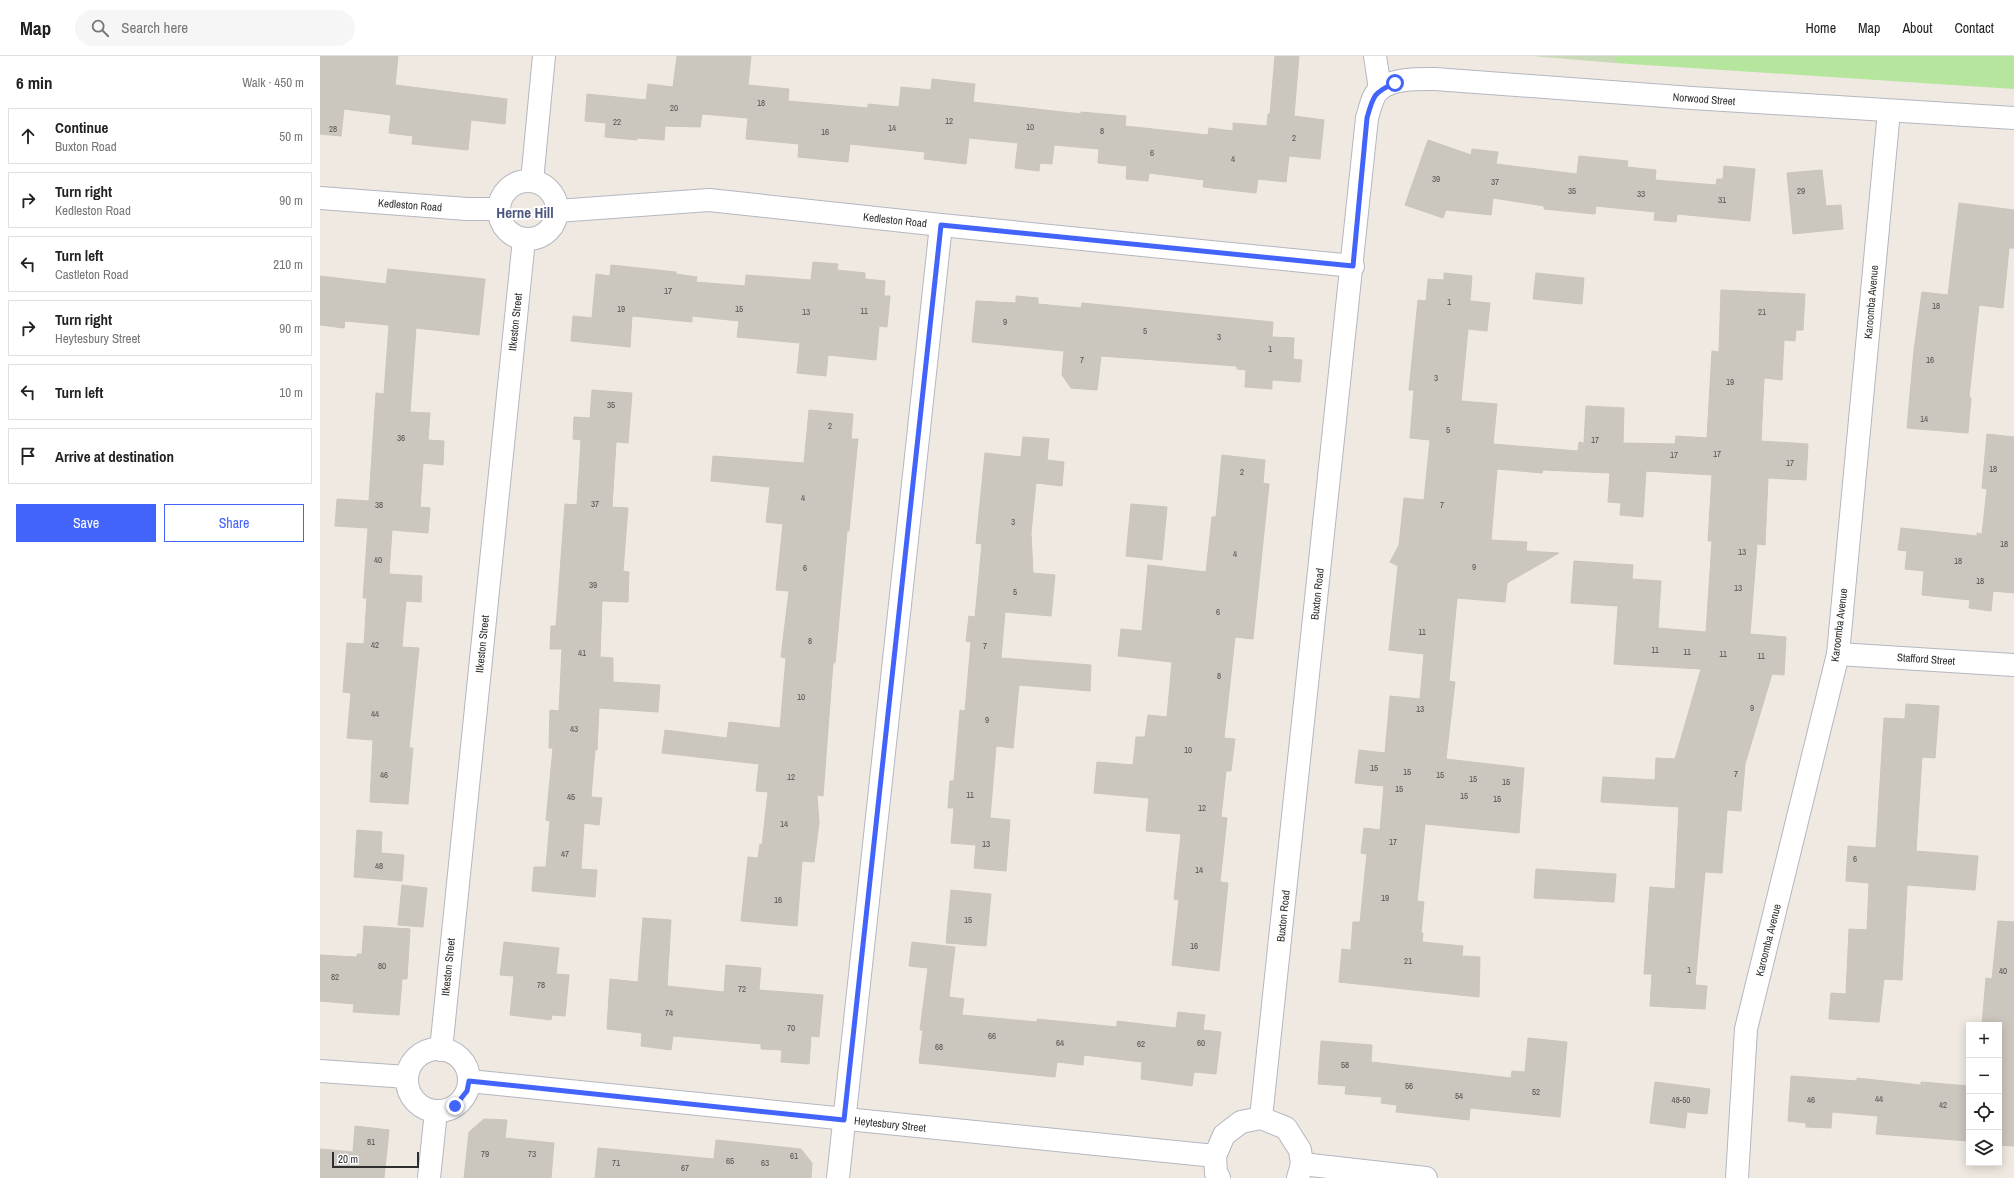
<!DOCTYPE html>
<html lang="en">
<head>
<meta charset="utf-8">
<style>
	body { margin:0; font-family:"Archivo Narrow",sans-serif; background:#f6f6f6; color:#222 }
	.controls { position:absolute; right:12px; bottom:12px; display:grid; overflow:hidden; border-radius:0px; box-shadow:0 2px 10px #0003 }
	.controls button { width:36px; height:36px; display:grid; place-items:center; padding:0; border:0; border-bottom:1px solid #e0e0e0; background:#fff; color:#222; font:20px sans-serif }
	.scale { position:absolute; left:12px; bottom:10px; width:87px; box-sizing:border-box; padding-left:4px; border:2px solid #2e2e2e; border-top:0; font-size:11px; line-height:14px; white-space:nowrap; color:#2e2e2e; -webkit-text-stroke:3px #fff; paint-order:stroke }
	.stop { position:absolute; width:12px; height:12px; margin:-9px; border:3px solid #4264fb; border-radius:50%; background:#fff }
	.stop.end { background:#4264fb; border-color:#fff; box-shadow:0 1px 4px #0008 }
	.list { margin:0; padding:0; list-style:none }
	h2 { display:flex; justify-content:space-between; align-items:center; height:52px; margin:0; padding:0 16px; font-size:17px }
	h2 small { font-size:13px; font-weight:400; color:#767676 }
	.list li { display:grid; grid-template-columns:26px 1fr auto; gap:12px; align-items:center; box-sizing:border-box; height:56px; margin:0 8px 8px; padding:0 8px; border:1px solid #e0e0e0; border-radius:0px }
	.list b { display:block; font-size:15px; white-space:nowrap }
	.list p { margin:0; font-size:13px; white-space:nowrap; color:#767676 }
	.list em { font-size:13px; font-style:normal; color:#767676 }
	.actions { display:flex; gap:8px; padding:12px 16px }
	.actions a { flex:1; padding:9px 0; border:1px solid #4264fb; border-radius:0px; text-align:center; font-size:14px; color:#4264fb }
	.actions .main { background:#4264fb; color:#fff }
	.icon { flex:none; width:22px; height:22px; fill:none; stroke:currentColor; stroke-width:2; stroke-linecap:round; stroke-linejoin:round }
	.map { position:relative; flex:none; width:1694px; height:1122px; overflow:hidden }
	header { display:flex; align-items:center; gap:24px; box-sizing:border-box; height:56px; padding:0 20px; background:#fff; border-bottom:1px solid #e0e0e0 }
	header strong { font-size:19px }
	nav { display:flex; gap:22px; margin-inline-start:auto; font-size:14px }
	.search { width:280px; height:36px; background:#f6f6f6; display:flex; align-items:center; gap:10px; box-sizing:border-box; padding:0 14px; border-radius:22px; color:#767676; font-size:15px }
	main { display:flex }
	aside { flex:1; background:#fff }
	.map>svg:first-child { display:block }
	.green { fill:#b6e59e }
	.cemetery { fill:#c8d9b8 }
	.building { fill:#cbc7bf; stroke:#cbc5ba }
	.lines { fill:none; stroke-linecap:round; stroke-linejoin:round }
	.minor-casing { stroke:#b4b7c1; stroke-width:24 }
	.minor { stroke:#fff; stroke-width:22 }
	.route { stroke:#4264fb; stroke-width:5 }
	.labels { text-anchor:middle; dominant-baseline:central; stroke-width:4; stroke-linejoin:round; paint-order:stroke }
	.number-label { font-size:9px; fill:#555452 }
	.street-label { font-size:11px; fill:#2e2e2e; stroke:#fff }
	.district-label { font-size:15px; font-weight:bold; fill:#4d5680; stroke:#fff }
</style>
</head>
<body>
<header>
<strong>Map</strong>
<div class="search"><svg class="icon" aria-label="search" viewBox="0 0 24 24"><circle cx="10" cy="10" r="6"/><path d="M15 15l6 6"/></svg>Search here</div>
<nav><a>Home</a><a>Map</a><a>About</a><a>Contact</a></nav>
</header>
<main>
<aside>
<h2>6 min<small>Walk · 450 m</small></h2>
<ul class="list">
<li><svg class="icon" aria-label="ahead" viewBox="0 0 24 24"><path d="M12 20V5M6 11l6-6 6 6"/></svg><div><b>Continue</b><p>Buxton Road</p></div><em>50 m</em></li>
<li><svg class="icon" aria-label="right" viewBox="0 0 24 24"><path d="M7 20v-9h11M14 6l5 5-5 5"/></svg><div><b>Turn right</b><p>Kedleston Road</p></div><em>90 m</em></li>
<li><svg class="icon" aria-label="left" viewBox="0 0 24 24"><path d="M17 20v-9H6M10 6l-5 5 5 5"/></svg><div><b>Turn left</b><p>Castleton Road</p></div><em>210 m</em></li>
<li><svg class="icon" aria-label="right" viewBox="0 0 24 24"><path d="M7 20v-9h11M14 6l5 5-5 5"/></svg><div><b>Turn right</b><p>Heytesbury Street</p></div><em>90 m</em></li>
<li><svg class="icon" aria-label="left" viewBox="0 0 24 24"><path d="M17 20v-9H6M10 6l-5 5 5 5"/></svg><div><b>Turn left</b></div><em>10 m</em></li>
<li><svg class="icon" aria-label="arrive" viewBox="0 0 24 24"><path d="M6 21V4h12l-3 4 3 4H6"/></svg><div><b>Arrive at destination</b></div></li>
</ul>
<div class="actions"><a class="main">Save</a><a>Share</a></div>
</aside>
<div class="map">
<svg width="1694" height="1122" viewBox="0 0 1694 1122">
	<rect width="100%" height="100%" fill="#efe9e1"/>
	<path class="green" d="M1295,0H1694V33L1295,7Z"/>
	<path class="cemetery" d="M1212,0H1295V7Z"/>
	<g class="building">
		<path d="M0,0H78L75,29L187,43L185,68L151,64L148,94L92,88L93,80L69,77L71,59L24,53L21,80L0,78Z"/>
		<path d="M357,0H431L428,29L469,33L468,45L548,52V48L579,51L581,31L611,34L612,23L655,28L653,46L761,58V56L806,60L805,70L888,79L889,72L913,75V67L947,70L948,58H950L955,0H979L974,60L1004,64L1000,103L969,100L966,126L938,123L936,137L883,131L884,124L829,117L828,125L806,123L807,110L778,107L779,93L734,89L732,108L720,107L719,115L695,112L698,87L649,82L646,108L604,103L605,96L530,88L528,106L478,101L479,88L426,83L428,62L382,58L380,71L345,70L344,84L317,82V84L285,81L286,67L265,65L267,38L326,44L328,28L353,31Z"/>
		<path d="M1108,84L1151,99L1152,93L1178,96L1176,108L1257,118L1259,100L1308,105L1307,111L1336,114L1335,124L1396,129L1397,123H1403L1404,110L1435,113L1430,165L1357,158L1356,166L1334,164L1335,156L1276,150L1275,158L1224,153V150L1173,142L1171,159L1126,154L1123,162L1085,149Z"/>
		<path d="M1502,114L1506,150L1521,149L1523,173L1473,178L1467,117Z"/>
		<path d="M1639,147L1694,154V192H1689L1683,252L1659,249L1649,341L1651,342L1648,377L1587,372L1594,294L1602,236L1628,239Z"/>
		<path d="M493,206L518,208L517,214L545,217V223L565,225L564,240H570L567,271L559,270L556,304L508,299L506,320L477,317L480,287L417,281L419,265L372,260V266L312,260L310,291L251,285L253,260L272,262L276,218L290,220L291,209L356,216V218L377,221L376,226L425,230L426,219L491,224Z"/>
		<path d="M68,213L165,223L159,279L96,272L90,356L110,357L108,384L124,385L123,409L103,407L100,451L110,452L108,477L72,474L69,518L102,520L101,546L86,545L82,591L99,592L89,692H93L88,748L50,746L53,684L27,682L31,637L23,636L27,587L44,588L47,542H43L48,472L15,470L17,443L49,445L56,337L64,338L69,269L25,265L24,272L0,269V220L66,228Z"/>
		<path d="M1124,217L1152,220L1150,245L1170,247L1167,275L1148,273L1141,345L1177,348L1173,388L1258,395L1259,386L1264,387L1266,350L1304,352L1303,387L1355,388L1356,380L1387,382L1392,295L1399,296L1401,234L1485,238L1483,274H1476L1475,285L1464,284L1462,324L1444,322L1441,385L1488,388L1486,424L1448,422L1445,489L1437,488L1430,578L1466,581L1464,619L1452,618L1425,708L1421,755L1407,754L1402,817L1385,816L1375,929L1387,930L1385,953L1330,950L1332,918H1324L1330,831L1355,833L1359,751L1281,746L1283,721L1335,724L1336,702L1355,703L1381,613L1294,608L1298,550L1251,547L1254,505L1313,509L1312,523L1341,525L1338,572L1386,576L1392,485H1388L1392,419L1326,415L1323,461L1300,459L1301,447L1288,446L1290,417L1223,414L1222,417L1177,413L1171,484L1207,486L1206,495L1239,497L1187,527L1185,546L1137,542L1129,625L1135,626L1126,703L1204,712L1199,777L1105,768L1097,845L1104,846L1101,877H1103L1102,886L1143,890L1142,900L1160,901L1159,941L1019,926L1022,893L1031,894L1033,866H1040L1047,798L1041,797L1044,772L1060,774L1064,730L1035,727L1039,694L1065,697L1070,640L1100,643L1104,598L1069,594L1078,510L1070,506L1079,489L1084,442L1104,444L1110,384L1090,382L1094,334H1089L1098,244L1106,245L1108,223L1124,224Z"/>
		<path d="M1216,217L1264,222L1262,248L1213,243Z"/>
		<path d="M696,240L718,242V248L761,252L762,247L953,266L952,281L974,282L973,303L982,304L980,326L952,324V333L925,331L926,314L917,313V310L781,300L777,334L751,332L742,319L744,295L652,286L656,245L696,247Z"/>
		<path d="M272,334L312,337L308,387L296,386L292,451L308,452L303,515L309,516L308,546L282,545L280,601L293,602V626L340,629L338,656L279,652L277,694H275L271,741L282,742L279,769L264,767L261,813L277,814L275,841L212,835L214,811H226L230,765L226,764L233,692H229L230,654L239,655L242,593H230L231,570H236L245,448L257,449L261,384L253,383L254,361L270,362Z"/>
		<path d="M489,354L533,358L531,383H538L531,453L529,475H527L515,607H513L503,740L497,739L499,766L494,806L482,805L477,870L421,865L428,801L438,802L440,788L442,789L448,736L436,735L439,708L342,697L345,674L407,682L409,666L460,672L466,602L461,601L469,535L456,534L463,468L446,466L450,431L391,425L393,400L484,407Z"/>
		<path d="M1667,378L1694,381V537L1673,535L1671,555L1649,552L1650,544L1602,539L1604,515L1585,513L1587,495L1578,494L1581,472L1657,480V477L1662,478L1667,433L1662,432Z"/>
		<path d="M703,381L729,383L727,404L744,406L742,430L716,427L711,477L713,517L735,519L731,560L685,556L681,602L771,609L770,635L699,629L693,692L676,690L670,762L690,764L686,815L654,812L656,789L631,787L634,752H628L630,725H634L640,654L645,655L651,586L646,585L649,560L655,561L662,488L656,487L665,397L701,401Z"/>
		<path d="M902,399L945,404L943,427L949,428L933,583L915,581L904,682L915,683L911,715H906L901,761L907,762L900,826L908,827L899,915L852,909L859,844L854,843L861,778L826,775L829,742L774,737L777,706L813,709L816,681H825L828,659L847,661L852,606L798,600L801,573L822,575L828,509L886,516L892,461H896Z"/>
		<path d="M811,448L847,451L842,504L806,500Z"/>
		<path d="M1586,648L1619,650L1615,702L1602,701L1596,795L1658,800L1655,834L1587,829L1582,924L1564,923L1559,966L1509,963L1511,937L1526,938L1529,873L1547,874L1549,827L1526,825L1528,790L1556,792L1564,662L1585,663Z"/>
		<path d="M37,774L62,776L61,797L84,799L82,825L34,821Z"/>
		<path d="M1216,813L1296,818L1294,846L1214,842Z"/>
		<path d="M82,829L107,832L103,871L78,869Z"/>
		<path d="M631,834L671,838L666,890L626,887Z"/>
		<path d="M323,862L351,864L347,930L404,936L406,909L441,912L439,934L503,939L499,981L491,980L489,1008L461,1006L462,994L441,993V988L353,980L351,994L321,990L322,977L287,973L290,923L318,926Z"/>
		<path d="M1678,865L1694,866V1090L1679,1089V969H1662L1666,922L1672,923Z"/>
		<path d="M44,870L90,873L87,923H82L79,959L33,956L34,948L0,945V899L37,901V898H42Z"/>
		<path d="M184,886L239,892L236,918L249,919L245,960L232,959L231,964L190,959L194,920L180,919Z"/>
		<path d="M592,886L635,891L629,941L644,943L642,959L717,966V963L797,971V965L856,972L858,956L885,959L883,974L901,976L896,1018L874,1016L872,1030L821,1023L822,1006L764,999L763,1009L737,1006L735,1021L599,1007L603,974H600L608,912L589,910Z"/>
		<path d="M1208,982L1247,986L1240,1061L1150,1052L1149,1064L1076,1056L1077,1049L1061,1047L1062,1041L1025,1038L1026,1030L998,1028L1001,985L1052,989L1051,1006L1191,1022L1192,1015L1205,1016Z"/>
		<path d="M1471,1020L1537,1025V1022L1601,1029V1026L1649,1030V1085L1556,1078L1558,1060L1512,1056L1511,1072L1486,1071V1067L1468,1065Z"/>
		<path d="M1335,1026L1390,1033L1387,1058L1367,1056L1365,1072L1330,1067Z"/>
		<path d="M164,1063L187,1064L185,1082L234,1087L231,1122H144L149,1076Z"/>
		<path d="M35,1070L69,1074L64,1122H0V1093L33,1096Z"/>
		<path d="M396,1084L481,1093L492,1107L491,1122H275L278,1092L394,1103Z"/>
	</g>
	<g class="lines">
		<defs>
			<g id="minor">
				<path d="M1055,0L1060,33"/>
				<path d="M212,125L224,0"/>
				<circle cx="208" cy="154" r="29"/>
				<path d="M0,142L147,153H179"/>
				<path d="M237,155L389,144L621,169L1033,210"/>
				<path d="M1518,598L1694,609"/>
				<circle cx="118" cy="1024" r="31"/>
				<path d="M121,994L204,183"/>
				<path d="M0,1015L87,1021"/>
				<path d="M149,1025L895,1100"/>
				<path d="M941,1062L1047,62C1050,53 1052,39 1060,33C1074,22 1099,23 1115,23L1372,42L1694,62"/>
				<path d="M982,1108L1106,1122"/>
				<path d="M109,1122L116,1055"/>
				<path d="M518,1122L621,169"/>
				<path d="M899,1122L896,1117L895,1100L904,1079L921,1066L941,1062L966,1072L980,1094L982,1108L978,1122"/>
				<path d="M1417,1122L1426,973L1518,598L1569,55"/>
			</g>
		</defs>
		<use href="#minor" class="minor-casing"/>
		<use href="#minor" class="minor"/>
	</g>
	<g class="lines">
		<path class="route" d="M135,1050L147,1035L149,1025L524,1064L621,169L1033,210L1047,62C1053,40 1054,36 1075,27"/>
	</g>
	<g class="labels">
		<g class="number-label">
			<text x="441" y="47">18</text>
			<text x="354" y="52">20</text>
			<text x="629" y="65">12</text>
			<text x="297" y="66">22</text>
			<text x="710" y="71">10</text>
			<text x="572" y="72">14</text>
			<text x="13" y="73">28</text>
			<text x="782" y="75">8</text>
			<text x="505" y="76">16</text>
			<text x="974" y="82">2</text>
			<text x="832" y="97">6</text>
			<text x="913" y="103">4</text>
			<text x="1116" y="123">39</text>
			<text x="1175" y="126">37</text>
			<text x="1252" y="135">35</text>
			<text x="1481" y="135">29</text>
			<text x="1321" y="138">33</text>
			<text x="1402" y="144">31</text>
			<text x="348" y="235">17</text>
			<text x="1129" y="246">1</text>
			<text x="1616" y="250">18</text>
			<text x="301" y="253">19</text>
			<text x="419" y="253">15</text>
			<text x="544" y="255">11</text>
			<text x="486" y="256">13</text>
			<text x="1442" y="256">21</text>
			<text x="685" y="266">9</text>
			<text x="825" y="275">5</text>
			<text x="899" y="281">3</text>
			<text x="950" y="293">1</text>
			<text x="762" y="304">7</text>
			<text x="1610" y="304">16</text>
			<text x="1116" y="322">3</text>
			<text x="1410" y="326">19</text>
			<text x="291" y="349">35</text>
			<text x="1604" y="363">14</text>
			<text x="510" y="370">2</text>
			<text x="1128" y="374">5</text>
			<text x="81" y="382">36</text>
			<text x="1275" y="384">17</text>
			<text x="1397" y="398">17</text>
			<text x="1354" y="399">17</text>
			<text x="1470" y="407">17</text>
			<text x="1673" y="413">18</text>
			<text x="922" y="416">2</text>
			<text x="483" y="442">4</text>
			<text x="275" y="448">37</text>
			<text x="59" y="449">38</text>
			<text x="1122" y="449">7</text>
			<text x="693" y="466">3</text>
			<text x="1684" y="488">18</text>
			<text x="1422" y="496">13</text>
			<text x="915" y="498">4</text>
			<text x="58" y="504">40</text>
			<text x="1638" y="505">18</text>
			<text x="1154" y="511">9</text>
			<text x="485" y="512">6</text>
			<text x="1660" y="525">18</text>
			<text x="273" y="529">39</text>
			<text x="1418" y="532">13</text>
			<text x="695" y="536">5</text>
			<text x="898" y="556">6</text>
			<text x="1102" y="576">11</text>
			<text x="490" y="585">8</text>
			<text x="55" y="589">42</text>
			<text x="665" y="590">7</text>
			<text x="1335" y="594">11</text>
			<text x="1367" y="596">11</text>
			<text x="262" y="597">41</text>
			<text x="1403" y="598">11</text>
			<text x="1441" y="600">11</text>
			<text x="899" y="620">8</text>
			<text x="481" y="641">10</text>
			<text x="1432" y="652">9</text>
			<text x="1100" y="653">13</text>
			<text x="55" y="658">44</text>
			<text x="667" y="664">9</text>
			<text x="254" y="673">43</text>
			<text x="868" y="694">10</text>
			<text x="1054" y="712">15</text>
			<text x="1087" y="716">15</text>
			<text x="1416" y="718">7</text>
			<text x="64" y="719">46</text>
			<text x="1120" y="719">15</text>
			<text x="471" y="721">12</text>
			<text x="1153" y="723">15</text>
			<text x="1186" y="726">15</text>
			<text x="1079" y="733">15</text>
			<text x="650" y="739">11</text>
			<text x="1144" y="740">15</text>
			<text x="251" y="741">45</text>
			<text x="1177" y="743">15</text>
			<text x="882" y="752">12</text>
			<text x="464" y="768">14</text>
			<text x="1073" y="786">17</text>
			<text x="666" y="788">13</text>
			<text x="245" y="798">47</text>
			<text x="1535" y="803">6</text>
			<text x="59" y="810">48</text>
			<text x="879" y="814">14</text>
			<text x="1065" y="842">19</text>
			<text x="458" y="844">16</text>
			<text x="648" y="864">15</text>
			<text x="874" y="890">16</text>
			<text x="1088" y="905">21</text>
			<text x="62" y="910">80</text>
			<text x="1369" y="914">1</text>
			<text x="1683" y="915">40</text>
			<text x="15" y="921">82</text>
			<text x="221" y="929">78</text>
			<text x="422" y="933">72</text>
			<text x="349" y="957">74</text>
			<text x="471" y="972">70</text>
			<text x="672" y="980">66</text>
			<text x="740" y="987">64</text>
			<text x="881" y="987">60</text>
			<text x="821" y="988">62</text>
			<text x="619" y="991">68</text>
			<text x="1025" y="1009">58</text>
			<text x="1089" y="1030">56</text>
			<text x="1216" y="1036">52</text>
			<text x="1139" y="1040">54</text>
			<text x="1559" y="1043">44</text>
			<text x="1361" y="1044">48-50</text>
			<text x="1491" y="1044">46</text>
			<text x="1623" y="1049">42</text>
			<text x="51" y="1086">81</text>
			<text x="165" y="1098">79</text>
			<text x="212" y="1098">73</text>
			<text x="474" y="1100">61</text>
			<text x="410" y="1105">65</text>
			<text x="296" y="1107">71</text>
			<text x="445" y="1107">63</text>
			<text x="365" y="1112">67</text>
		</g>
		<g class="street-label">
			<text transform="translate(1384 43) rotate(4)">Norwood Street</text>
			<text transform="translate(90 149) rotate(4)">Kedleston Road</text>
			<text transform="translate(575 164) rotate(6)">Kedleston Road</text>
			<text transform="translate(1551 246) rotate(-85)">Karoomba Avenue</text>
			<text transform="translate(195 266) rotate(-84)">Itkeston Street</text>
			<text transform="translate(997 538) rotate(-84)">Buxton Road</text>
			<text transform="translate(1519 569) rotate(-83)">Karoomba Avenue</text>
			<text transform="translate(162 588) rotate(-84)">Itkeston Street</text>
			<text transform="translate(1606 603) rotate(4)">Stafford Street</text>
			<text transform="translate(963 860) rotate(-84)">Buxton Road</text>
			<text transform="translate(1448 884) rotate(-76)">Karoomba Avenue</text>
			<text transform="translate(128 911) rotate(-84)">Itkeston Street</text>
			<text transform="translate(570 1068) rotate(6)">Heytesbury Street</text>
		</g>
		<g class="district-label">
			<text x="205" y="156">Herne Hill</text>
		</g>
	</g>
</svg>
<div class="controls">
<button>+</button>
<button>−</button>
<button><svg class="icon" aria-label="locate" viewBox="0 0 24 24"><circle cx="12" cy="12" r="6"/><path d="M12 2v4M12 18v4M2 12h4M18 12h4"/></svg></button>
<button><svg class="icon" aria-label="layers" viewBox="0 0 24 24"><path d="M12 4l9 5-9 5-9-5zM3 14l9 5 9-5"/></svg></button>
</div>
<div class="scale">20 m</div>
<div class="stop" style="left:1075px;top:27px"></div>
<div class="stop end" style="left:135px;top:1050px"></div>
</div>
</main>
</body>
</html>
